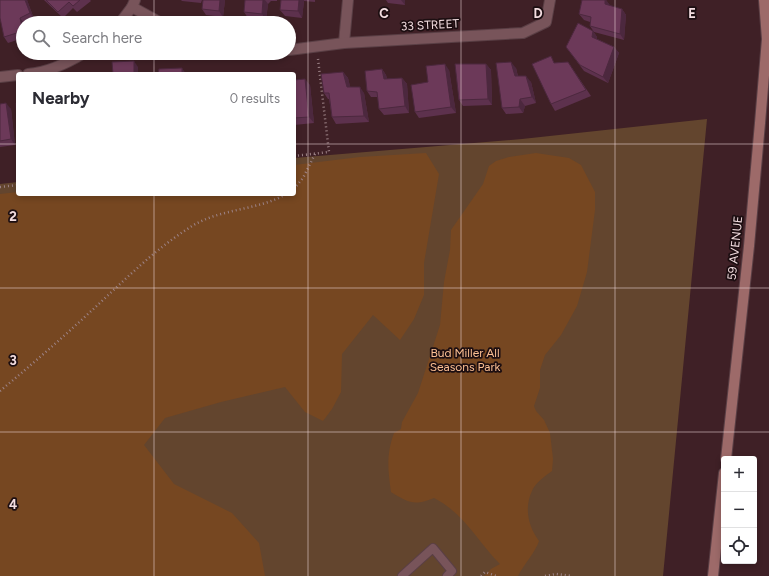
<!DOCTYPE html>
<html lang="en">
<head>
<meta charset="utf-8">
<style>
	body { margin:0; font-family:Figtree,sans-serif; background:#f7f7f7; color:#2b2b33 }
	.controls { position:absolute; right:12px; bottom:12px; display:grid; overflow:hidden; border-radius:4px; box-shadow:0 2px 6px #0003 }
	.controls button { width:36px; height:36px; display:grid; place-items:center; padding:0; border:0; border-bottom:1px solid #e1e1e2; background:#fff; color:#2b2b33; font:20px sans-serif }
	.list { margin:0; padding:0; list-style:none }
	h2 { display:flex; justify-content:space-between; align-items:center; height:52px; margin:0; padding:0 16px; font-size:17px }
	h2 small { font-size:13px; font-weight:400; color:#7c7c81 }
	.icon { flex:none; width:22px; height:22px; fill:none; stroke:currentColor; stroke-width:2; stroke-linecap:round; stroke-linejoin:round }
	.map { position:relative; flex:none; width:769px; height:576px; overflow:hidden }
	.search { position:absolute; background:#fff; box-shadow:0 2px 6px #0003; left:16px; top:16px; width:280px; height:44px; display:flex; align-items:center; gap:10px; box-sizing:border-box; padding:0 14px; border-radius:22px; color:#7c7c81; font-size:15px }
	.panel { position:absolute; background:#fff; box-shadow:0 2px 6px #0003; left:16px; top:72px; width:280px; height:124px; border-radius:4px }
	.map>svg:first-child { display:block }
	.green { fill:#63452e }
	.forest { fill:#764721 }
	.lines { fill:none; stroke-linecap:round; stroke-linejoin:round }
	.service-casing { stroke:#5a3f45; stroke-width:10 }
	.minor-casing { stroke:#5a3f45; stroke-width:12 }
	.secondary-casing { stroke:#5a3f45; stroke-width:12 }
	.path { stroke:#9d8387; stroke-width:2.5; stroke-dasharray:1 3; stroke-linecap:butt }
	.service { stroke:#78545a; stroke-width:8 }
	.minor { stroke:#78545a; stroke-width:10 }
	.secondary { stroke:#9d6a69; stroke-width:10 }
	.wall { fill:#5d314d }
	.shaded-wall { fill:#4c283e }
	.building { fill:#6c3959; stroke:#4c283e }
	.grid { fill:none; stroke:#f3dde0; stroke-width:1; stroke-opacity:0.55 }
	.labels { text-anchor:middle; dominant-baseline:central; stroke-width:3.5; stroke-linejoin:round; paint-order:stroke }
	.street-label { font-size:12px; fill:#f3dde0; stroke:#1c0e11 }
	.park-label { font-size:12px; fill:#fbbf93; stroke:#1c0e11 }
	.grid-label { font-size:13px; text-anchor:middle; font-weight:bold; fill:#f3dde0; stroke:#1c0e11; stroke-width:3.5; stroke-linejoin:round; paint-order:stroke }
</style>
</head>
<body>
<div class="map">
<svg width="769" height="576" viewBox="0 0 769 576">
	<rect width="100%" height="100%" fill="#3f2026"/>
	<path class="green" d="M707,119L663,576H0V184L18,182V194H294V158L522,139Z"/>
	<g class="forest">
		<path d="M426,153L439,174L424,263V295L414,319L400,340L373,315L342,354L341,392L332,409L323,421L305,412L285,387L221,402L165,418L144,445L174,484L232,513L259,543L265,576H0V194L18,192V194H294V165L360,157Z"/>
		<path d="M536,153L569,158L581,165L595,192V210L587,272L577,306L561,335L545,355L540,370V388L534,406L536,411L544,420L550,433L553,459L552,471C545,476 535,483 532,491C524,508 528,526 539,541C535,553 524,564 518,576H484L491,569L500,564C478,542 464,513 434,498C414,506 409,503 391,492C388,470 386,455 394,433L401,429L402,422L418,393L440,325L444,282L450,250L451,230L483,184L489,166L496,161L509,157Z"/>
	</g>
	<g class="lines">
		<defs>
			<path id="service" d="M402,576L433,548L452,571L447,576"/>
			<g id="minor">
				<path d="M132,7L161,23"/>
				<path d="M120,23L132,7L135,0"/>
				<path d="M344,43L348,0"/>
				<path d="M289,50L344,43L523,33L546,22L550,0"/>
				<path d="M227,53H262"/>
				<path d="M28,74C49,72 66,64 84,53"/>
				<path d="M0,77L18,75"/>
			</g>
			<g id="secondary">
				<path d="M726,459L749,246L760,123L767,39L764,0"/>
				<path d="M713,576L724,473"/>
			</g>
		</defs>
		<use href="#service" class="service-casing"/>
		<use href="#minor" class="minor-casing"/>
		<use href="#secondary" class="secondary-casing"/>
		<g class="path">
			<path d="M294,156L329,152L318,59"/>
			<path d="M0,187L18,185"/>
			<path d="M294,189L303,178L315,154"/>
			<path d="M0,391C30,366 60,340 89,313C121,284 152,251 189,228C218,208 258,211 286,194"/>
			<path d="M481,576L485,572L496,576"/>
			<path d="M545,576L556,574L572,576"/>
		</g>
		<use href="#service" class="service"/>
		<use href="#minor" class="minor"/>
		<use href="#secondary" class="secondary"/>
	</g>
	<g class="wall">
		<path d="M0,0H27L34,19L26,23H23V38L8,43L4,37Z"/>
		<path d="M44,0H90L91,1L77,12L73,8L63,18Z"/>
		<path d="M181,0H202L201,3L182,1Z"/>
		<path d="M203,0H225L223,17L206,15L202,9Z"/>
		<path d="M245,0H277V1H271L268,4L266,20L248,18L244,12Z"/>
		<path d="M281,0H315V2L304,1L302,18L285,16L280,10Z"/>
		<path d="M386,0H405V5L388,3Z"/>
		<path d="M582,0H606L610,6L622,9L626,15L624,40L594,32L590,26V22L584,20L579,14Z"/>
		<path d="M593,31L597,37V39L614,47L619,53L608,83L584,71L566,47Z"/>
		<path d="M568,62L591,96L555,111L551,104L555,63Z"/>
		<path d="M486,64L491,70L492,105L463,106L459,100Z"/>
		<path d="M516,68L518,76L531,82L536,103L525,106L523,113L506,114L502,108Z"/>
		<path d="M382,69L386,75L387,79L402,78L407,84L409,113L384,115L379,109L378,97H371L367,91Z"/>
		<path d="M449,70L456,113L419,118L415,112L428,82Z"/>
		<path d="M343,72L348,78L350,87L364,93L369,122L336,124L332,117L329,99H328L324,93Z"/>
		<path d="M294,80L310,85L314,123L294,125Z"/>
		<path d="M0,104L11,109L15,145L0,147Z"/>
	</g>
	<g class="shaded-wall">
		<path d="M25,0H27L34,19L30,13Z"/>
		<path d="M220,0H225L223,17L219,11Z"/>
		<path d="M263,0H265L268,4L266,20L262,14Z"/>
		<path d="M299,0H304V1L302,18L298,11Z"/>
		<path d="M401,0H405V5Z"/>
		<path d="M605,0H606L610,5L609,10L605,4Z"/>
		<path d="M622,9L626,15L624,40L620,34Z"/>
		<path d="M20,18L24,23H23V31Z"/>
		<path d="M593,31L597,37L596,43L592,37Z"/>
		<path d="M614,47L619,53L608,83L603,77Z"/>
		<path d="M134,61L138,67V74H134Z"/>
		<path d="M511,62L516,68L519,82L515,76Z"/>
		<path d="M445,64L449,70L456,113L451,107Z"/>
		<path d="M486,64L491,70L492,105L488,99Z"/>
		<path d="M182,68L186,74H182Z"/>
		<path d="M382,69L386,75L389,85L384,79Z"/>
		<path d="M343,72L348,78L352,93L347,87Z"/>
		<path d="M526,76L531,82L536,103L532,97Z"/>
		<path d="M402,78L407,84L409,113L405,106Z"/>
		<path d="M305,79L310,85L314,123L309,117Z"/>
		<path d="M360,87L364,93L369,122L364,116Z"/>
		<path d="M520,99L525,106L523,113L519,107Z"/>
		<path d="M6,103L11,109L15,145L11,139Z"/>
	</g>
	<g class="building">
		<path d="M0,0H25L30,13L20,18L23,31L4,37L0,18Z"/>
		<path d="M46,0H80L73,6L69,2L58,12Z"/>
		<path d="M203,0H220L219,11L202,9Z"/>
		<path d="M245,0H263L262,14L244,12Z"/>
		<path d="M281,0H299L298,11L280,10Z"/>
		<path d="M582,0H605V4L622,9L620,34L590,26L591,17L579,14Z"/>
		<path d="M578,23L593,31L592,37L614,47L603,77L580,65L566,47Z"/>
		<path d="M551,56L554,63L568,62L586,90L551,104L532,64Z"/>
		<path d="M134,61V74H113L112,62Z"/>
		<path d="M511,62L515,76H526L532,97L520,99L519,107L502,108L496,63Z"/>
		<path d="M445,64L451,107L415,112L411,85L428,82L426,66Z"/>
		<path d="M455,64H486L488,99L459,100Z"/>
		<path d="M182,68V74H158L159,69Z"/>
		<path d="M382,69L384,79L402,78L405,106L379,109L377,92L367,91L365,71Z"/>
		<path d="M343,72L347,87H360L364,116L332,117L329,93H324L321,74Z"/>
		<path d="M305,79L309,117L294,118V80Z"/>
		<path d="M6,103L11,139L0,141V104Z"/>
		<path d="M16,103H18V137Z"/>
	</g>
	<path class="grid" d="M154,0V23M308,0V576M461,0V576M615,0V576M154,53V74M0,144H18M294,144H769M154,194V576M0,288H769M0,432H769"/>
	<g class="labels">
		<g class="street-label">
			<text transform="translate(430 25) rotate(-3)">33 STREET</text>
			<text transform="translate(735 248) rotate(-84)">59 AVENUE</text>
		</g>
		<g class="park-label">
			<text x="465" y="353">Bud Miller All<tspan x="465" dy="14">Seasons Park</tspan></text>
		</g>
	</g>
	<g class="grid-label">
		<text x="384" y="18">C</text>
		<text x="538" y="18">D</text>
		<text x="692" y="18">E</text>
		<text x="13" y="221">2</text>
		<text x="13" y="365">3</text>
		<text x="13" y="509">4</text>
	</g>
</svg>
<div class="controls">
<button>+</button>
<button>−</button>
<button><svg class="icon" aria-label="locate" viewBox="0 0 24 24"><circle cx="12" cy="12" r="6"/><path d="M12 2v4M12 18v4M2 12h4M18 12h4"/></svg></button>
</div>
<div class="search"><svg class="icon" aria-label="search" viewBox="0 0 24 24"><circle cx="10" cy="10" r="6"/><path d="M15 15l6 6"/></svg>Search here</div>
<section class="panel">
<h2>Nearby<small>0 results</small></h2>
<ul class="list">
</ul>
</section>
</div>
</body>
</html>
